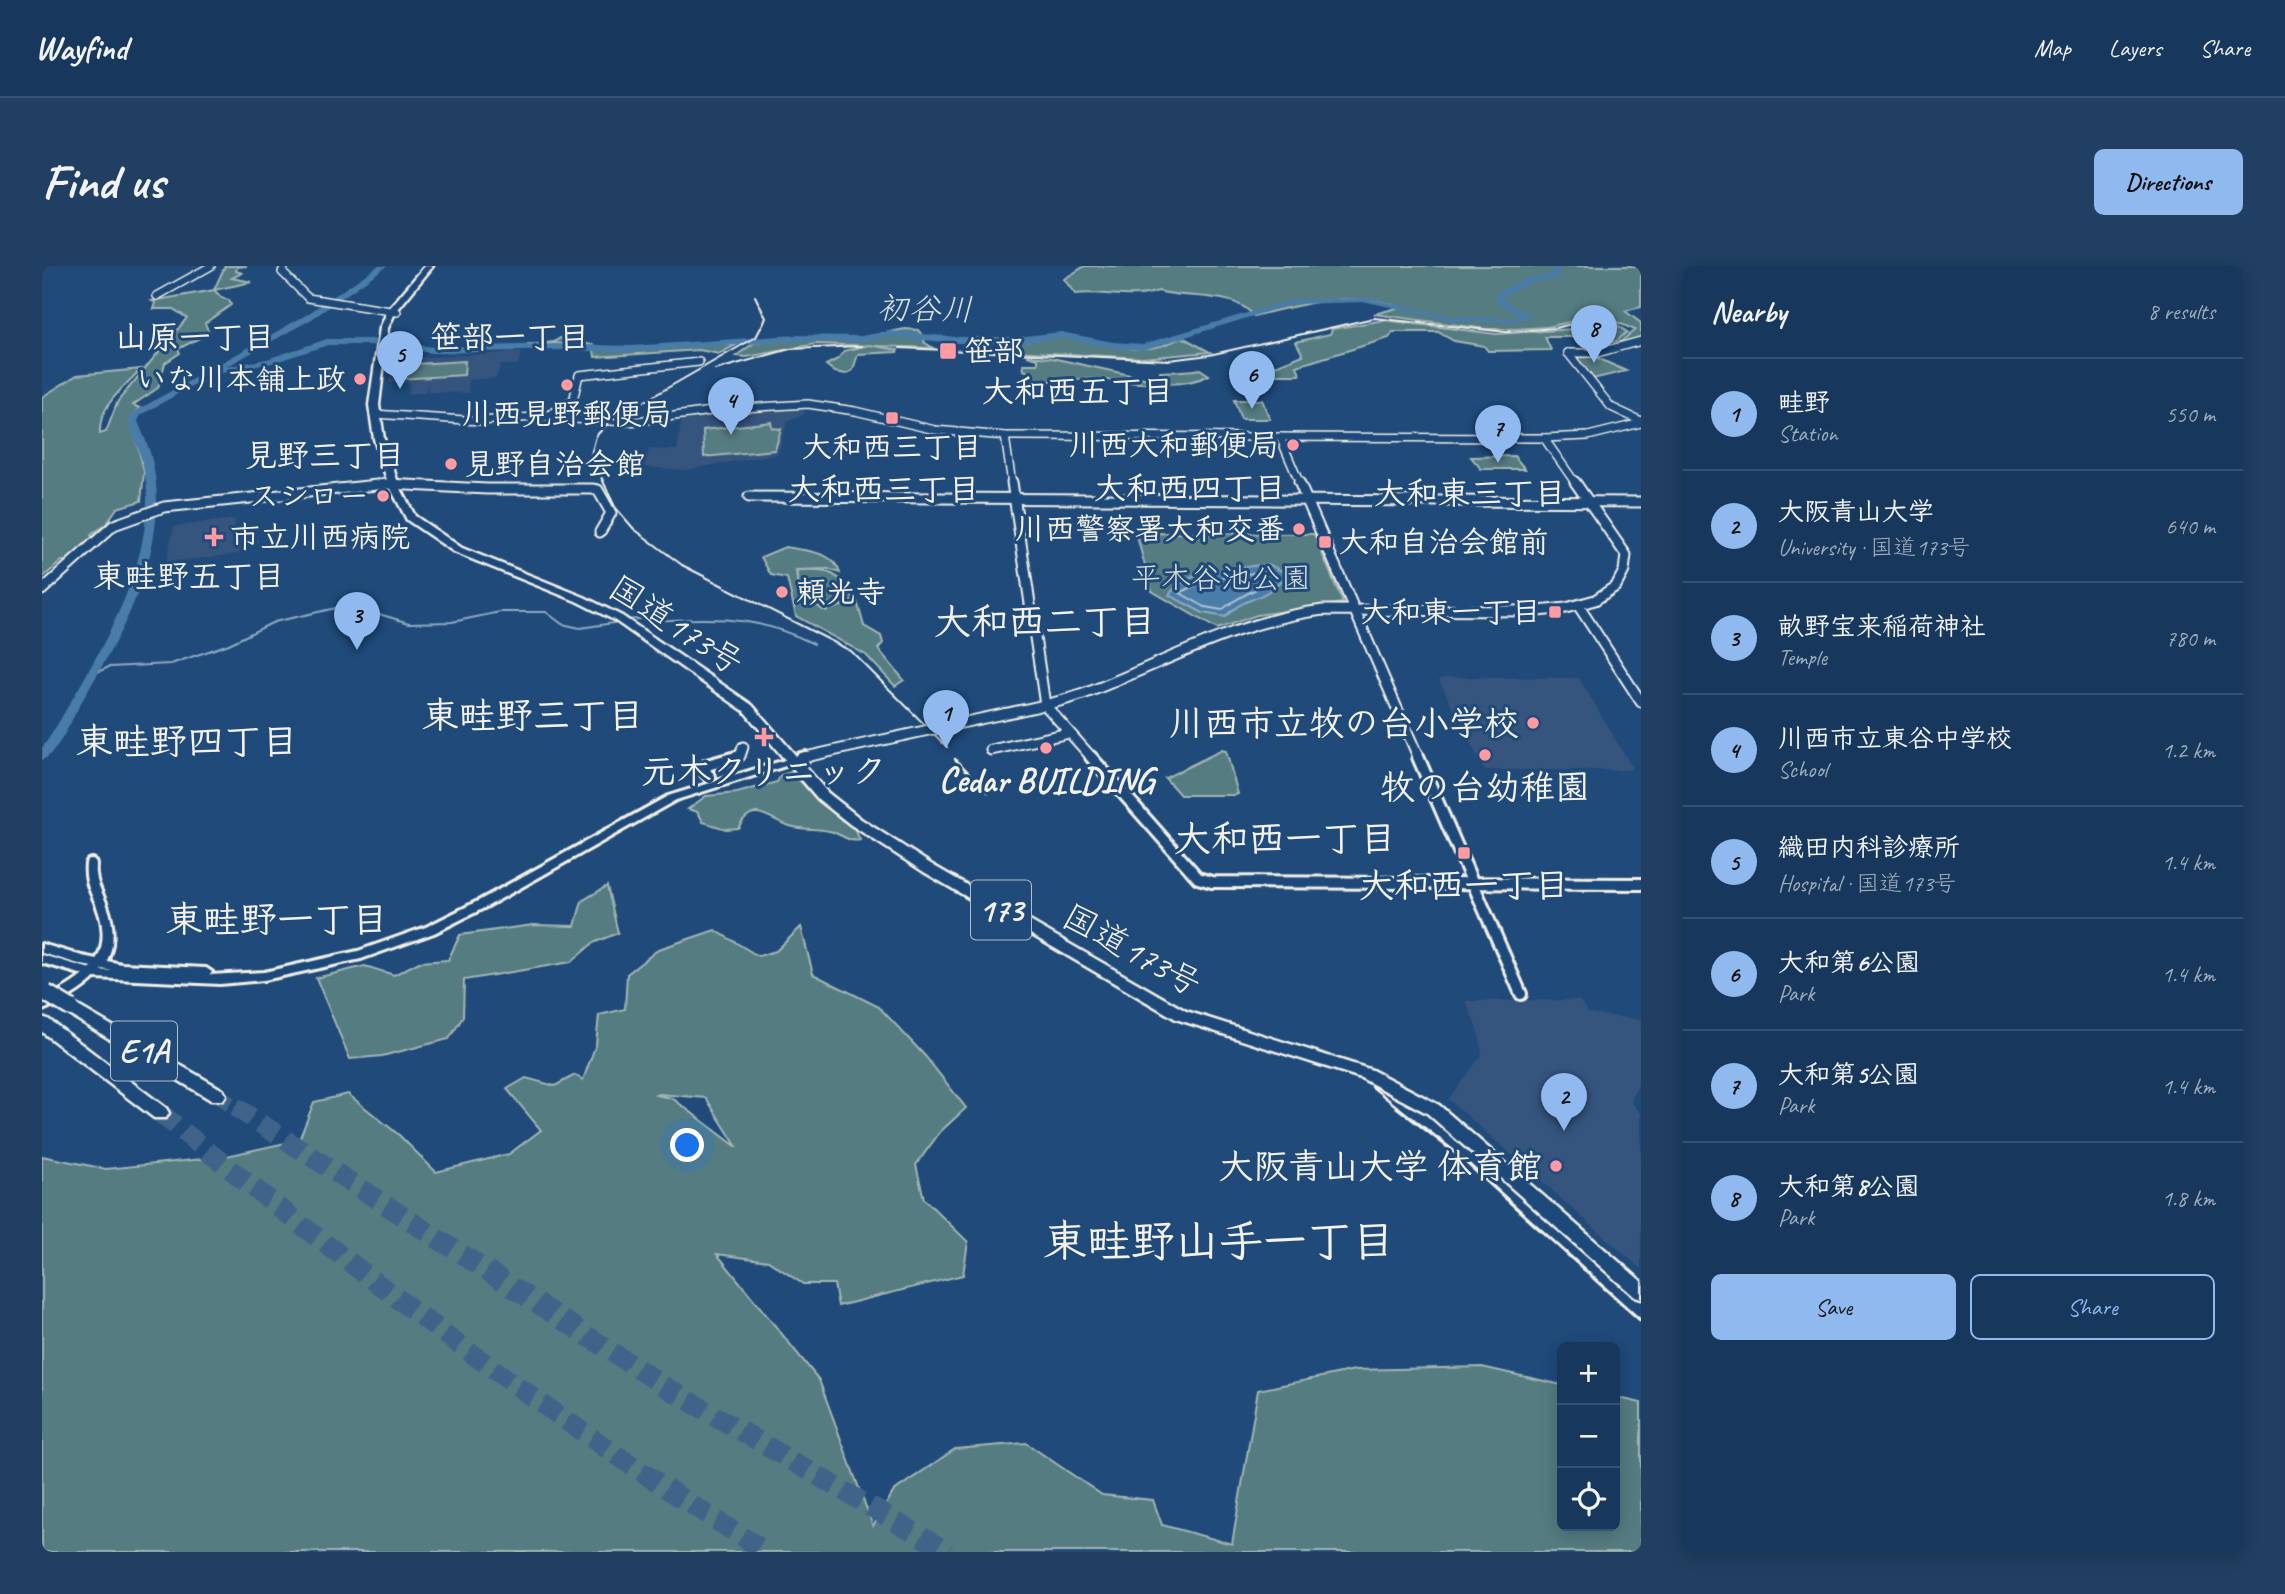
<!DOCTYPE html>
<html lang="en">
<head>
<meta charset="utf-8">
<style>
	body { margin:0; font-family:Caveat,"Klee One",sans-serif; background:#203f62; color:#f1f3f6 }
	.controls { position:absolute; right:21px; bottom:21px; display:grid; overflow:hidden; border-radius:10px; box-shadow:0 4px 18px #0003 }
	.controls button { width:63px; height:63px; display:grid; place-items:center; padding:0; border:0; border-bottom:2px solid #365272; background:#17385c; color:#f1f3f6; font:35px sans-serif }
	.you { position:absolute; left:646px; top:880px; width:24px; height:24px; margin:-18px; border:5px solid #fff; border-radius:50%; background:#1a73e8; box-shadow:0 0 0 10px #1a73e833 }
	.badge { display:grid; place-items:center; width:46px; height:46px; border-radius:50%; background:#90b9f0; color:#111; font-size:23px; font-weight:700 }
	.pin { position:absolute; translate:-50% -58px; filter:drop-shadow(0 2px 4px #0008) }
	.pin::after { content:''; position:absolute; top:37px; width:24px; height:21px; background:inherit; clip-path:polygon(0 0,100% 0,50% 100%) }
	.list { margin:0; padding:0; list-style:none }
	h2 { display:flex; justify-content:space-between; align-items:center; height:91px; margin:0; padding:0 28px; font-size:30px }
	h2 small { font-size:23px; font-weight:400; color:#9eacbb }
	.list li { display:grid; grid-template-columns:46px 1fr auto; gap:21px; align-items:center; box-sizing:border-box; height:112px; padding:0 28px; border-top:2px solid #365272 }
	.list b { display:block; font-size:26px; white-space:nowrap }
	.list p { margin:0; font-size:23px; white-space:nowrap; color:#9eacbb }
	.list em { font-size:23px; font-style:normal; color:#9eacbb }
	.actions { display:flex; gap:14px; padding:21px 28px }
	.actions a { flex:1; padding:16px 0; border:2px solid #90b9f0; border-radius:10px; text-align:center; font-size:24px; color:#90b9f0 }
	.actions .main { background:#90b9f0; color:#111 }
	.icon { flex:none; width:38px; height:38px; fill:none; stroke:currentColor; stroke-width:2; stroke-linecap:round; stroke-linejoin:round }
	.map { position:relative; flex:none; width:1599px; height:1286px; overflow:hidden; border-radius:10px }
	header { display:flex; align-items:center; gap:42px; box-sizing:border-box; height:98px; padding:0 35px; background:#17385c; border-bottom:2px solid #365272 }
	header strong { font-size:33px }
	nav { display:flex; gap:38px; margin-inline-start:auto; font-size:24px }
	.intro { display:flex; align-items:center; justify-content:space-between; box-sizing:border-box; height:168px; padding:0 42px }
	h1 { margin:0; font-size:49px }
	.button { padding:18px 32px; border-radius:10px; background:#90b9f0; color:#111; font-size:24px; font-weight:700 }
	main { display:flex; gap:42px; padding:0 42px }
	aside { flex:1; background:#17385c; border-radius:10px; box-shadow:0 4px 18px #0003 }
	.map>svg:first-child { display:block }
	.built { fill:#34547e }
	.green { fill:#557b81; stroke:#a4b6b4; stroke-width:2; fill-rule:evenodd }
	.water { fill:#4a7ca8; stroke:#8eabc2; stroke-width:2 }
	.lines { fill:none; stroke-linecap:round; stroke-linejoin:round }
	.shore { stroke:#b0c2ce; stroke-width:2 }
	.stream { stroke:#8eabc2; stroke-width:2 }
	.river { fill:#4a7ca8; fill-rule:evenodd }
	.motorway-tunnel-far1 { stroke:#3f638a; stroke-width:16; stroke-dasharray:16 8; stroke-linecap:butt }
	.motorway-tunnel { stroke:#3f638a; stroke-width:20; stroke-dasharray:20 10; stroke-linecap:butt }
	.tertiary-far2-casing { stroke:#f4f1e8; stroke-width:10 }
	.tertiary-far1-casing { stroke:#f4f1e8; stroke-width:13 }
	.tertiary-casing { stroke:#f4f1e8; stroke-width:16 }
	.secondary-casing { stroke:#f4f1e8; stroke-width:6 }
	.trunk-casing { stroke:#f4f1e8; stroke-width:5 }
	.motorway-casing { stroke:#f4f1e8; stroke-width:5 }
	.tertiary-far2 { stroke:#1f4a7a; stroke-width:7 }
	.tertiary-far1 { stroke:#1f4a7a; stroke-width:9 }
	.tertiary { stroke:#1f4a7a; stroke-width:10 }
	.secondary { fill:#1f4a7a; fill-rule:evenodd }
	.trunk { fill:#1f4a7a; fill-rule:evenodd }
	.motorway { fill:#1f4a7a; fill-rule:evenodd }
	.rail-far2 { stroke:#f4f1e8; stroke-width:2 }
	.rail-far1 { stroke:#f4f1e8; stroke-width:2.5 }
	.rail { stroke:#f4f1e8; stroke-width:3.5 }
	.tertiary-bridge-casing { stroke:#f4f1e8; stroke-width:13; stroke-linecap:butt }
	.motorway-bridge-casing { stroke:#f4f1e8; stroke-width:21; stroke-linecap:butt }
	.tertiary-bridge { stroke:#1f4a7a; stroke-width:9 }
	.motorway-bridge { stroke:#1f4a7a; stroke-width:16 }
	.poi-dot { fill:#ff9aa2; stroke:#1f4a7a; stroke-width:2.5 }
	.labels { text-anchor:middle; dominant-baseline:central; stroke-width:6; stroke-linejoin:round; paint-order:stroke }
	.far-poi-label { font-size:30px; font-weight:bold; fill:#f4f1e8; stroke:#1f4a7a; text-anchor:start }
	.far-park-label { font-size:30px; fill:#dcdfd9; stroke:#1f4a7a }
	.far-water-label { font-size:32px; font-style:italic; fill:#dadfde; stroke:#1f4a7a }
	.far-neighbourhood-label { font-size:32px; font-weight:bold; fill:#f4f1e8; stroke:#1f4a7a }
	.shield { fill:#1f4a7a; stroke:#b4bfc7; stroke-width:2 }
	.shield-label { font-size:33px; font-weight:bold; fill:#f4f1e8 }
	.street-label { font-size:35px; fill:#f4f1e8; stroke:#1f4a7a }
	.poi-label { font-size:35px; font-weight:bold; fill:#f4f1e8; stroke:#1f4a7a }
	.neighbourhood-label { font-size:37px; font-weight:bold; fill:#f4f1e8; stroke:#1f4a7a }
	.near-neighbourhood-label { font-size:44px; font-weight:bold; fill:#f4f1e8; stroke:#1f4a7a }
</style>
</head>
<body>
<header>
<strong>Wayfind</strong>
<nav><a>Map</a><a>Layers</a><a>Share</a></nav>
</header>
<div class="intro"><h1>Find us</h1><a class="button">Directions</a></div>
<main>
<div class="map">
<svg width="1599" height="1286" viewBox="0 0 1599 1286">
	<rect width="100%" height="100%" fill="#1f4a7a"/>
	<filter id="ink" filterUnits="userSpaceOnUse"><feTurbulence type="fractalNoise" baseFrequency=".0143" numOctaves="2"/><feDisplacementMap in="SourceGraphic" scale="14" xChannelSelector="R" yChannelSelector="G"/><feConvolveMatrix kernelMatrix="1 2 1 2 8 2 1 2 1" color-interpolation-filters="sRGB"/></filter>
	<g filter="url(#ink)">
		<g class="built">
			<path d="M479,86L476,99H459L454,112L426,114L427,127L385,126L387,116L383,127L366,128L368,117H347L350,93Z"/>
			<path d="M761,140L763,148L745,156L736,188L642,204L602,201L607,183L635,184L640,152L719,141Z"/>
			<path d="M193,253V265L209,264L217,276L200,279L197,288L124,296L132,260Z"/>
			<path d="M1404,411L1537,412L1590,501L1587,504H1442L1397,414Z"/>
			<path d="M1537,734L1547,747L1599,754V812L1589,835L1599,848V1003L1406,833L1440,789L1437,769L1424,735Z"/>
		</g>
		<g class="green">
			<path d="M183,0H205L195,1L194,5L200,7L190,12L210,16L172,24L180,32L187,34L189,39L163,57L167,67L136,83L138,87L123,97L116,122L91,139L98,142L89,152L102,206L99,235L75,242L64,258L49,269L52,272L27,295H20L0,312V131L35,109L99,103C82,121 56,140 58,168L64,166L76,135L145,52L131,43H112L114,37L110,35L172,24Z"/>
			<path d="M1043,0H1599V41L1583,45L1599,57V73L1582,78L1578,76L1593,64L1559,49L1505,61L1474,63H1444L1332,48L1359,41C1311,24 1259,38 1212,50C1191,24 1145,34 1116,25C1089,35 1062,24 1033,28L1022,13Z"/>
			<path d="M1342,54L1454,68L1562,61L1553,56L1572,57L1585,66L1575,75L1565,77L1548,71H1503L1509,84L1446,85L1442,80L1412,75L1396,66H1351L1347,72L1255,100L1258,109H1224L1225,113L1217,112L1216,109L1221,100L1236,99L1261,89L1254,76L1288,68L1290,63Z"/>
			<path d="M863,63L876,64L883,73L882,76L891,82L774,78L705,91L694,90L712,77L772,71H822Z"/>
			<path d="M1015,70C1061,72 1096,97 1140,71L1168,86L1101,92L952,84L961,78Z"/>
			<path d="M518,72C535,74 554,82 571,82C612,82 652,76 694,79L677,88L657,84L553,91L552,84L514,77L487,82L486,79L512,76Z"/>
			<path d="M827,79L856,84L855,86L816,88L811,104L804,108L793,106L784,99L796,93L802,85Z"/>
			<path d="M1532,89H1549L1584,105L1551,113Z"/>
			<path d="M985,90L1010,92L1111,114H1118V106C1131,105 1143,106 1158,103L1167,109C1136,126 1082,114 1047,113C1028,113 1007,116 987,116L985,111L988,107L982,104L981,98H996V93Z"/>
			<path d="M423,95L422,109L356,113L357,99Z"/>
			<path d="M1192,134H1220L1228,153H1199Z"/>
			<path d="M729,156L730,162L739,163L733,184L662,191L661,164Z"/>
			<path d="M1472,190L1483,203H1439L1429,191Z"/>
			<path d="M1094,267L1272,268L1301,337L1215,349L1175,363L1110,325Z"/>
			<path d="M743,281C763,285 791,284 798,307L786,303L754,304L756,325L782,345L756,324V305C790,304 795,305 813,334L783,345L815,335L822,360L839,370L841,377L836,383L862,414L853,420L824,389L754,350L745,312L729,309L719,291Z"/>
			<path d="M1180,484L1184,485L1196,528L1193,529H1138L1123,512Z"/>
			<path d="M750,506L774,533L813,563L818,574C807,577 798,567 787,565C774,562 760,564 748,560C727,554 711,533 696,562L684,563L661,556L656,546L646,543L664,530L695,527L735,516L739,509Z"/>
			<path d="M565,620L576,667L551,677L529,696L422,714L421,751L407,773L340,790L308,793L274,712L323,700L352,709L377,696L406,694L418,669L491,659L533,660L540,635Z"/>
			<path d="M759,661L771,708L837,741L883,790L924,842L898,866L874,899L882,933L926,976L921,1009L796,1040L792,1018H761L726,995L675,988L777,1114L831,1260L852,1225L913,1183L984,1177L1060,1229L1111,1234L1120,1259L1190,1278L1216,1124L1313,1104L1440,1101L1520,1119V1260H1573V1131L1599,1137V1286H0V890L64,903L180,891L257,874L272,836L306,828L357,869L394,906L467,888L499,864L465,823L484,812L513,820L533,809L541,814L554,778L557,749L583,743L585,708L617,683L673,664L716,690L734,685ZM617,828L664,832L695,881L630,832L614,829Z"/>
		</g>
		<path class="water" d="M1226,298L1247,309L1245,313C1236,315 1234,320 1227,325C1211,336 1200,333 1183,351L1161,347L1127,329C1147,300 1194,304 1226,298Z"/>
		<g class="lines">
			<path class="shore" d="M1225,305L1231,310C1217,326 1197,328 1180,344L1163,341L1138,327L1164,314Z"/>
			<g class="stream">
				<path d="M585,354C600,351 614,355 629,354C683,351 722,353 772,378"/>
				<path d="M51,408L67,401L129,398L187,378L232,356L307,339L367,357L410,356L458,346H504L520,358L538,362L578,356"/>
			</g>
			<path class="river" d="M336,0H345L270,53L184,101L225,93L285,73H328L391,81L516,78L589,80L753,69L820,70L848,65L914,71H974L1019,66L1071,76L1101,78L1249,34L1325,32L1413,51L1469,52L1478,49L1456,37L1453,27L1485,12L1509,9L1511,0H1519L1515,13L1490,16L1460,30L1462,34L1489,50L1469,56L1413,55L1325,36L1250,38L1101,84L1071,82L1019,72L974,77H914L848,71L820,76L753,75L589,86L516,84L391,87L328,79H286L230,97L169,109L99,149L96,155C100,166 106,178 109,190C133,279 79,369 36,442C29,456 14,489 0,494V482C12,466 21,448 31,432C67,370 106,301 105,227C104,202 95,179 86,155L90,147L264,49Z"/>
			<path class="motorway-tunnel-far1" d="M175,829L195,843"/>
			<g class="motorway-tunnel">
				<path d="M193,841L627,1123L906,1286"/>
				<path d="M118,847C313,1004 511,1155 725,1286"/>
			</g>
			<defs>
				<g id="tertiary-far2">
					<path d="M243,0L240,6L266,32L355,46"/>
					<path d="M115,30L169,0"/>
					<path d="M1526,87L1569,141L1599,155"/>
					<path d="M1526,87H1555L1599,75"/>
					<path d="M332,148L438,155L492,151L587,156L685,143L766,138L813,145L893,164L963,170L1502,172L1546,170L1599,157"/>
					<path d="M503,151L531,135L537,109L657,96"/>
					<path d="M963,170L970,218"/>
					<path d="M1238,171L1258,218"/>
					<path d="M1502,172L1534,218"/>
				</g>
				<g id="tertiary-far1">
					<path d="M970,216L1003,439L1051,493"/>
					<path d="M1257,216L1377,493"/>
					<path d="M707,231L1599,236"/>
					<path d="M0,324L72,259L122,241L345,218L445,223H550L556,224L569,247L558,266"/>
					<path d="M1536,339L1599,436"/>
					<path d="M961,448C989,442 1017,437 1044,427C1124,396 1195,355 1281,344L1496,345L1524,342L1553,334L1574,320L1582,305L1584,289L1533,216"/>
					<path d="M949,484L1027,467"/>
					<path d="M759,492L813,480"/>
					<path d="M688,493L698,490L701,481"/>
				</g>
				<g id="tertiary">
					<path d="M1049,491L1156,612L1170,616L1599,618"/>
					<path d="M1376,491L1479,728"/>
					<path d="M759,492L763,491"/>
					<path d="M668,511L663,506L665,499L694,491"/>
					<path d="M0,739C45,719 80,694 60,640C54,625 47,615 49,598"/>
				</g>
				<path id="secondary" d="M759,489L763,490L764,492L763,494L634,534L446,640L392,667L319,693L222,714L178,718L52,712L0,697V689L52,704L70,705L40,699L0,687V678L40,690L80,698L164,702L170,706L168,709L222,706L316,685L384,661L438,634L626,530Z"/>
				<path id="trunk" d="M383,0H391L353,47L346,62L337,139L342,173L356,217L373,250L420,282L542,331L580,350L710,439L786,527L819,553L892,600L1144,745L1330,804L1397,839L1599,1015V1033L1593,1031L1385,847L1319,812L1134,753L882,606L809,559L776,533L702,445L572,354L534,335L412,286L365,254L346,217L332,173L327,139L338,62L346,44Z"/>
				<g id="motorway">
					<path d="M29,736L181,824L184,829L181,834H169L23,746L21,742L23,738Z"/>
					<path d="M0,751L6,753L124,842L127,847L124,852H112L0,766Z"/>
				</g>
			</defs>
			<use href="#tertiary-far2" class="tertiary-far2-casing"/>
			<use href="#tertiary-far1" class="tertiary-far1-casing"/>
			<use href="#tertiary" class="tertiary-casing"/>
			<use href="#secondary" class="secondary-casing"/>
			<use href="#trunk" class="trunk-casing"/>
			<use href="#motorway" class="motorway-casing"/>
			<use href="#tertiary-far2" class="tertiary-far2"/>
			<use href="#tertiary-far1" class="tertiary-far1"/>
			<use href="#tertiary" class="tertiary"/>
			<use href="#secondary" class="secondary"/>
			<use href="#trunk" class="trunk"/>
			<use href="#motorway" class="motorway"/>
			<g class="rail-far2">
				<path d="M713,30L724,52L714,71L568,155L554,170L549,189L573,241L592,263L640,299L809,385L905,481"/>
				<path d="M858,82L1127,94L1167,89L1332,52L1465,66L1513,62L1560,51"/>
				<path d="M673,104L748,83L820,80"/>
			</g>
			<g class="rail-far1">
				<path d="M913,493L946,526"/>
				<path d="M1329,820L1358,843"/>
			</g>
			<path class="rail" d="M1355,841L1415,888L1599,1055"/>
			<defs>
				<path id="tertiary-bridge" d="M813,480L961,448"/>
				<path id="motorway-bridge" d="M4,727L29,742"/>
			</defs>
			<use href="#tertiary-bridge" class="tertiary-bridge-casing"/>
			<use href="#motorway-bridge" class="motorway-bridge-casing"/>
			<use href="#tertiary-bridge" class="tertiary-bridge"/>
			<use href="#motorway-bridge" class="motorway-bridge"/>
		</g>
	</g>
	<g class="poi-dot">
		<rect x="897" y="76" width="18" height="18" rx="3.5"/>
		<circle cx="318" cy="113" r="7"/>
		<circle cx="525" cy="119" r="7"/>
		<rect x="843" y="145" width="14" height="14" rx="3.5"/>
		<circle cx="1251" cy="179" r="7"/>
		<circle cx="409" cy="198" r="7"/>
		<circle cx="341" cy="230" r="7"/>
		<circle cx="1257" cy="263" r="7"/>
		<path d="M168.5 260.5h7v7h7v7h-7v7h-7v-7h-7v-7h7z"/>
		<rect x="1276" y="269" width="14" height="14" rx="3.5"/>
		<circle cx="740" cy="326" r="7"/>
		<rect x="1506" y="339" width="14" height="14" rx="3.5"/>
		<circle cx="1491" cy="457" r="7"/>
		<path d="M718.5 460.5h7v7h7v7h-7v7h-7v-7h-7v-7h7z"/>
		<circle cx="1004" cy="482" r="7"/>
		<circle cx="1443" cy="489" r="7"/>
		<rect x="1415" y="580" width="14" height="14" rx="3.5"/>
		<circle cx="1514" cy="900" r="7"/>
	</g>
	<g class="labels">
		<g class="far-poi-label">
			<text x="922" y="85">笹部</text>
			<text x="304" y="113" text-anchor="end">いな川本舗上政</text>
			<text x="525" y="148" text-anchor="middle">川西見野郵便局</text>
			<text x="1237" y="179" text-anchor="end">川西大和郵便局</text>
			<text x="850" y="181" text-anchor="middle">大和西三丁目</text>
			<text x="423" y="198">見野自治会館</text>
			<text x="327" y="230" text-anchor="end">スシロー</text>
			<text x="1243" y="263" text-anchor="end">川西警察署大和交番</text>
			<text x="188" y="271">市立川西病院</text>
			<text x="1297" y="276">大和自治会館前</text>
			<text x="754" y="326">頼光寺</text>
			<text x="1499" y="346" text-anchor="end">大和東一丁目</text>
		</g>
		<g class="far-park-label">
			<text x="1179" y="312">平木谷池公園</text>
		</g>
		<g class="far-water-label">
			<text transform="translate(883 43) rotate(1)">初谷川</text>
		</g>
		<g class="far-neighbourhood-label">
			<text x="153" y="71">山原一丁目</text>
			<text x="468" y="71">笹部一丁目</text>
			<text x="1036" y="125">大和西五丁目</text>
			<text x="283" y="189">見野三丁目</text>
			<text x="1148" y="222">大和西四丁目</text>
			<text x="842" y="223">大和西三丁目</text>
			<text x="1428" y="227">大和東三丁目</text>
			<text x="147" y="310">東畦野五丁目</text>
		</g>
		<g class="shield">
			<rect x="929" y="614.5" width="60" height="59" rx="5"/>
			<rect x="69" y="755.5" width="66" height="59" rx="5"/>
		</g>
		<g class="shield-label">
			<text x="959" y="644">173</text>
			<text x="102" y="785">E1A</text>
		</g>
		<g class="street-label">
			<text transform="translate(634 359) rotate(33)">国道173号</text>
			<text transform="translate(1090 684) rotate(29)">国道173号</text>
		</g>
		<g class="poi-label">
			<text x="1477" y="457" text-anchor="end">川西市立牧の台小学校</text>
			<text x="722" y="505">元木クリニック</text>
			<text x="1004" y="514">Cedar BUILDING</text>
			<text x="1443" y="521">牧の台幼稚園</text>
			<text x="1422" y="619">大和西一丁目</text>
			<text x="1500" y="900" text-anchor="end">大阪青山大学 体育館</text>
		</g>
		<g class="neighbourhood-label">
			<text x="1003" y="355">大和西二丁目</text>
			<text x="491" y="449">東畦野三丁目</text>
			<text x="145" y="475">東畦野四丁目</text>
			<text x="1243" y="572">大和西一丁目</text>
			<text x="235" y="653">東畦野一丁目</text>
		</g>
		<g class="near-neighbourhood-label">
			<text x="1177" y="975">東畦野山手一丁目</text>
		</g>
	</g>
</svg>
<div class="controls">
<button>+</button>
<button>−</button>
<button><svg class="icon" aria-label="locate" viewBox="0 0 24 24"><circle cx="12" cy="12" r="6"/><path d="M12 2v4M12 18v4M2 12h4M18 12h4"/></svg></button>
</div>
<div class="you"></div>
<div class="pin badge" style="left:904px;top:482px">1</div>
<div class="pin badge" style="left:1522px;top:865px">2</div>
<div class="pin badge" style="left:315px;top:384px">3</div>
<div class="pin badge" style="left:689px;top:169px">4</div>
<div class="pin badge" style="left:358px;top:123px">5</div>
<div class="pin badge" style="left:1210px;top:143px">6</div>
<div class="pin badge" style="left:1456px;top:197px">7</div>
<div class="pin badge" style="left:1552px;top:97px">8</div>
</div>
<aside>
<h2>Nearby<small>8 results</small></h2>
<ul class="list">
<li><span class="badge">1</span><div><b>畦野</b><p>Station</p></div><em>550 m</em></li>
<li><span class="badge">2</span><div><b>大阪青山大学</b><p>University · 国道173号</p></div><em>640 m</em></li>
<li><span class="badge">3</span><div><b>畝野宝来稲荷神社</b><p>Temple</p></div><em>780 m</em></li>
<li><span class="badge">4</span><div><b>川西市立東谷中学校</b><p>School</p></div><em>1.2 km</em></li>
<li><span class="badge">5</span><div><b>織田内科診療所</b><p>Hospital · 国道173号</p></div><em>1.4 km</em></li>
<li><span class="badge">6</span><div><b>大和第6公園</b><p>Park</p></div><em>1.4 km</em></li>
<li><span class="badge">7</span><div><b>大和第5公園</b><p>Park</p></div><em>1.4 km</em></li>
<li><span class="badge">8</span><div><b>大和第8公園</b><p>Park</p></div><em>1.8 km</em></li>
</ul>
<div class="actions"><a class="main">Save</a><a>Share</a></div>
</aside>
</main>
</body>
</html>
